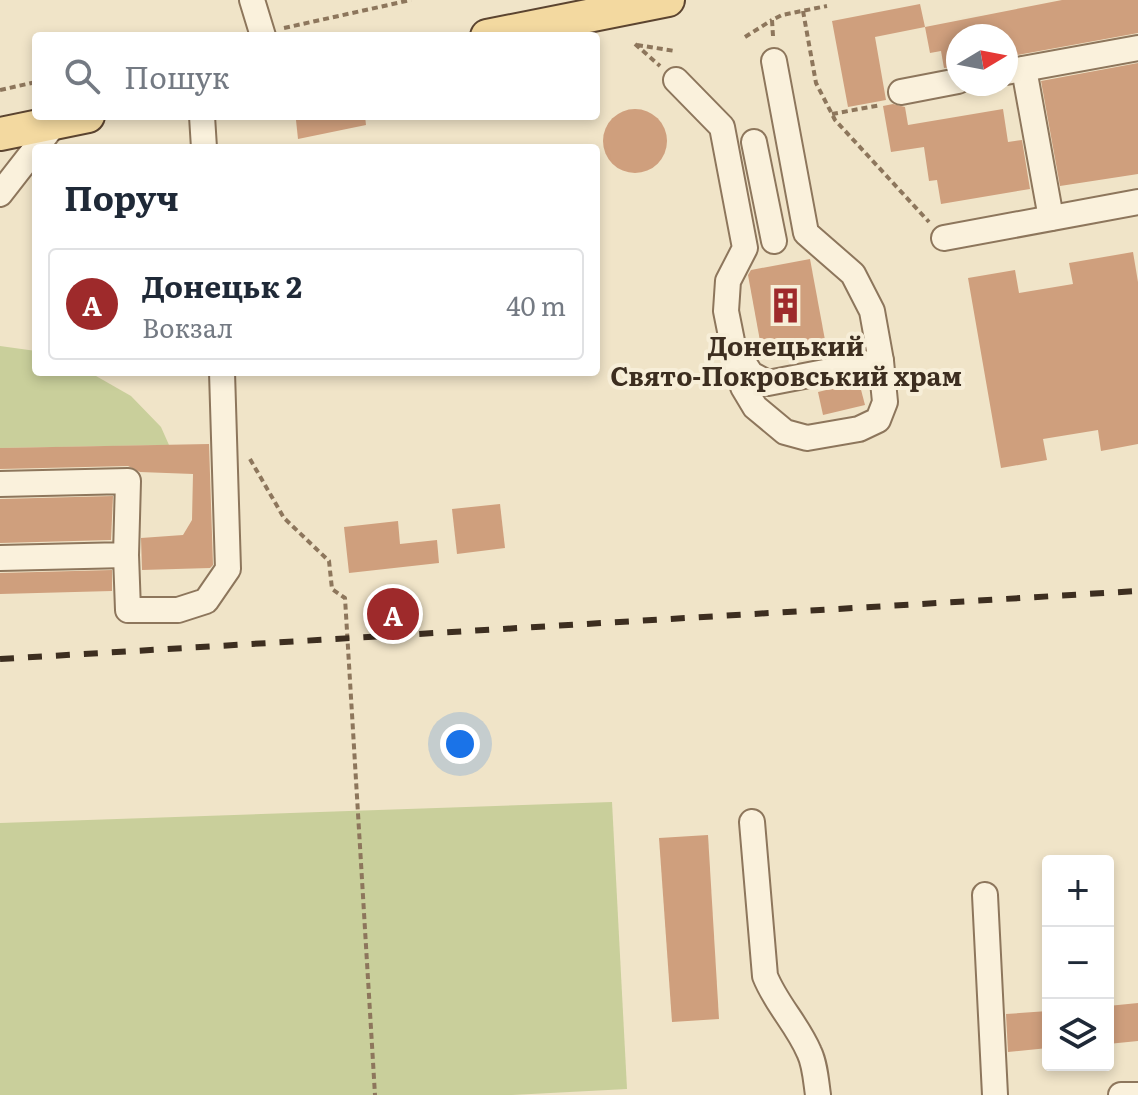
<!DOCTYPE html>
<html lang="uk">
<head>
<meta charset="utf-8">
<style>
	body { margin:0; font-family:Literata,serif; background:#f2f2f3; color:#1f2937 }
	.controls { position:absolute; right:24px; bottom:24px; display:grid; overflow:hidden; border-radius:8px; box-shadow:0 4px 12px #0003 }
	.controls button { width:72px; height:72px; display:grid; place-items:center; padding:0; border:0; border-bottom:2px solid #e0e1e3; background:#fff; color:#1f2937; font:40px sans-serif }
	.compass { position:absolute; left:946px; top:24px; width:72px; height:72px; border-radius:50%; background:#fff; box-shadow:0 4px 12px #0003; rotate:80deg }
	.you { position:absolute; left:460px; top:744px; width:28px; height:28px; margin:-20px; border:6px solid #fff; border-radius:50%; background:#1a73e8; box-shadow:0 0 0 12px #1a73e833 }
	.badge { display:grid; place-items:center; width:52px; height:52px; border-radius:50%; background:#9e2a2b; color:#fff; font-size:26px; font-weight:700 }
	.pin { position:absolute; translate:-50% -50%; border:4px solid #fff; box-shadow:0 2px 8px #0006 }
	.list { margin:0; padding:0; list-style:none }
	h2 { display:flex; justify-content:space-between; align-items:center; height:104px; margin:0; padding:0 32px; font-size:34px }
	h2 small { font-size:26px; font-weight:400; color:#747a83 }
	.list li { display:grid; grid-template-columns:52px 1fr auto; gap:24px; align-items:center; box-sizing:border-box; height:112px; margin:0 16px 16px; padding:0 16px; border:2px solid #e0e1e3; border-radius:8px }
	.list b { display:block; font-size:30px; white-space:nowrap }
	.list p { margin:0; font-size:26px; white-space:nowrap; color:#747a83 }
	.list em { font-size:26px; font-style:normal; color:#747a83 }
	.icon { flex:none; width:44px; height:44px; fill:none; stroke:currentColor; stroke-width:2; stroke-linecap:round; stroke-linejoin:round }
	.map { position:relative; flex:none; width:1138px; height:1095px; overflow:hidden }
	.search { position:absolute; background:#fff; box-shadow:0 4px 12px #0003; left:32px; top:32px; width:568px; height:88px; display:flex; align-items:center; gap:20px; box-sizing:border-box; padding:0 28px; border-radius:8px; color:#747a83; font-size:30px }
	.panel { position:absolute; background:#fff; box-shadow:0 4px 12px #0003; left:32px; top:144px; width:568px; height:232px; border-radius:8px }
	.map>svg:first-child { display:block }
	.green { fill:#c9cf9b }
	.building { fill:#cf9f7d }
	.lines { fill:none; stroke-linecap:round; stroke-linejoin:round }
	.minor-casing { stroke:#8d765c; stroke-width:28 }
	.major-casing { stroke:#5b4430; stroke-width:36 }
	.path { stroke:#8d765c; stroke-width:4; stroke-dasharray:6 4; stroke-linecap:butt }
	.minor { stroke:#faf1dc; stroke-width:24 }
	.major { stroke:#f3d9a0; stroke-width:32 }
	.rail { stroke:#3d2e20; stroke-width:6; stroke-dasharray:14 14; stroke-linecap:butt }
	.labels { text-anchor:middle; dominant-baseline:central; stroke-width:8; stroke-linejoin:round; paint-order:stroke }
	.poi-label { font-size:26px; font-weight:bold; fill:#3d2e20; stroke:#f7eed8 }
</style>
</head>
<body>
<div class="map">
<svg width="1138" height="1095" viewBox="0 0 1138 1095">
	<rect width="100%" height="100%" fill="#f0e4c8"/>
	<g class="green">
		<path d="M0,346L36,351V372H89L131,396L161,427L169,445L0,448Z"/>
		<path d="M612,802L627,1089L512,1095H0V823Z"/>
	</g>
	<g class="building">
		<path d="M1062,0H1138V33L1006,57V36H958V66L944,68L941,51L930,53L925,27Z"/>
		<path d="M920,4L925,27L875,37L886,100L848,107L832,21Z"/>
		<path d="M1138,63V174L1060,186L1041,81Z"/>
		<path d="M893,104L905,107L908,125L1003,109L1008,142L1022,140L1030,189L941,204L937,180L929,181L924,147L891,152L883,106Z"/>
		<circle cx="635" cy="141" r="32"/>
		<path d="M315,116H365L366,125L298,139L296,120Z"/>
		<path d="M1133,252L1138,282V444L1101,451L1098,430L1043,439L1047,460L1001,468L968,278L1015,270L1019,293L1073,284L1069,263Z"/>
		<path d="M810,259L825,340L762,352L748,275L751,270Z"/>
		<path d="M859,382L865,405L823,415L818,392Z"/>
		<path d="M209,444L213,565L210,568L142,570L141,538L183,535L192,520L193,474L140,472L128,466L0,469V448Z"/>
		<path d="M113,496L111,540L0,543V499Z"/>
		<path d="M500,504L505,548L457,554L452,509Z"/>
		<path d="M398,521L400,544L437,540L439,563L349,573L344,527Z"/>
		<path d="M112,570V591L0,594V573Z"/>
		<path d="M708,835L719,1019L672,1022L659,838Z"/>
		<path d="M1138,1003V1041L1108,1044V1006Z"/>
		<path d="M1048,1011V1048L1008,1052L1006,1014Z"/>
	</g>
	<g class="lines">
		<defs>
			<g id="minor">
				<path d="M252,0L263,36"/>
				<path d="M1024,69L1051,218"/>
				<path d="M1006,72L1138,48"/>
				<path d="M676,80L722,127L745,248L728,281L726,311L733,346L751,374L768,383L881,361L872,311L853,274L806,233L774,61"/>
				<path d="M901,92L958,81"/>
				<path d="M202,116L204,148"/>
				<path d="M754,142L774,241"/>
				<path d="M0,194L56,122"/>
				<path d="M944,238L1138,202"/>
				<path d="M735,357L743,387L755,407L785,432L807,438L859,429L878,420L885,402L881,361"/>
				<path d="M0,484L128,481L126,555L0,558"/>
				<path d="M126,555L128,610H178L206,601L228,569L222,372"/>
				<path d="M752,822L765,976C776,1004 797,1024 809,1052C815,1064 816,1081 818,1095"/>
				<path d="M985,895L995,1095"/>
				<path d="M1121,1095H1138"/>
			</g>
			<g id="major">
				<path d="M487,36L668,0"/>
				<path d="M0,134L88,116"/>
			</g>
		</defs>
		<use href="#minor" class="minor-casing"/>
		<use href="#major" class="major-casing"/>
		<g class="path">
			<path d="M803,11L816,83L835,120L929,222"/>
			<path d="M284,28L411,0"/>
			<path d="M773,36L772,20L782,15L827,6"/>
			<path d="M745,37L772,20"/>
			<path d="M635,44L660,66"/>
			<path d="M637,45L675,51"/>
			<path d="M0,90L36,82"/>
			<path d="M832,114L881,105"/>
			<path d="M250,459L284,518L329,561L332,589L345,598L375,1095"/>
		</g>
		<use href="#minor" class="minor"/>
		<use href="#major" class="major"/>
		<path class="rail" d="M0,659L1138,591"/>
	</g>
	<defs>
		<symbol id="building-bare" viewBox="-9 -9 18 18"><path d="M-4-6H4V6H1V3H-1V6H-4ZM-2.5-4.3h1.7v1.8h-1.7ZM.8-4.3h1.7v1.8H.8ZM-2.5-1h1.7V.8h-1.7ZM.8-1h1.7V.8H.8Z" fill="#9e2a2b" stroke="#f7eed8" stroke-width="2.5" paint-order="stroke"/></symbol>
	</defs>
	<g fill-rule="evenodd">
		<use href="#building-bare" x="760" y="280" width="51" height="51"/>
	</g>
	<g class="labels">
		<g class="poi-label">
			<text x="786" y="344">Донецький<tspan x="786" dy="30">Свято-Покровський храм</tspan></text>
		</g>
	</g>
</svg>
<div class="controls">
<button>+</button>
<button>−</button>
<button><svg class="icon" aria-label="layers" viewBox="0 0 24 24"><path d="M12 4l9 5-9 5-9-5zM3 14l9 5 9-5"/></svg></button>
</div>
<svg class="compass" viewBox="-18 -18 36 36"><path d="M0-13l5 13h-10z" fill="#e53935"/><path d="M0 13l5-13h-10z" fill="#747a83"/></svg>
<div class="you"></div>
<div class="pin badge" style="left:393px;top:614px">A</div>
<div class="search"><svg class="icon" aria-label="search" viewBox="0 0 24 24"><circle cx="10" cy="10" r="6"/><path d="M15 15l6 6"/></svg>Пошук</div>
<section class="panel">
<h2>Поруч<small></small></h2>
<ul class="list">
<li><span class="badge">A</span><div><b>Донецьк 2</b><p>Вокзал</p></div><em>40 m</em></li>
</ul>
</section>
</div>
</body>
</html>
